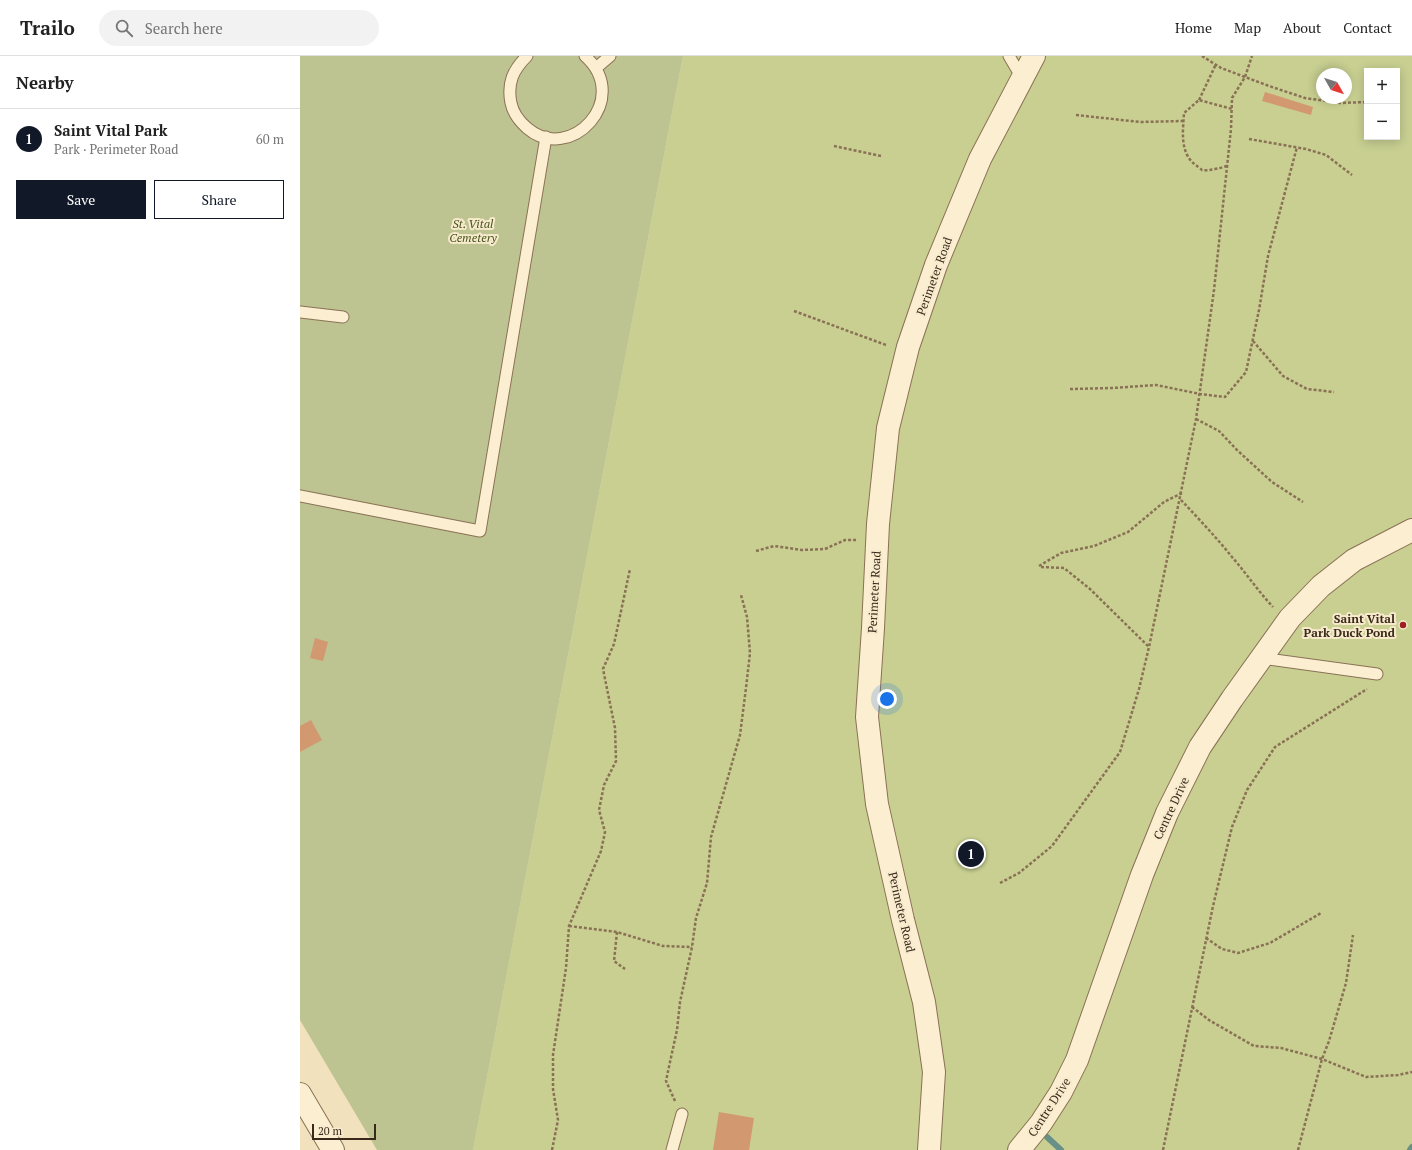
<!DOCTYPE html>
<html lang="en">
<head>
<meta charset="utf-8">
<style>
	body { margin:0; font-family:"PT Serif",serif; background:#f2f2f2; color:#222 }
	.controls { position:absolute; right:12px; top:12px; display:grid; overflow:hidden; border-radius:0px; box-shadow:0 2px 10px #0003 }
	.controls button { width:36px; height:36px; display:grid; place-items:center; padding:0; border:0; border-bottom:1px solid #e0e0e0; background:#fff; color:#222; font:20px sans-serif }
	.compass { position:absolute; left:1016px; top:12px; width:36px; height:36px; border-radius:50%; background:#fff; box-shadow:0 2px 10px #0003; rotate:129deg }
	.scale { position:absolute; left:12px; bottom:10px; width:64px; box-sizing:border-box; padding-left:4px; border:2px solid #38291b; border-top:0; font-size:11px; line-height:14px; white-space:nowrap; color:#38291b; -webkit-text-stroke:3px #f8ebcd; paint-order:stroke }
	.you { position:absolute; left:587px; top:643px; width:14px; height:14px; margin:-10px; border:3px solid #fff; border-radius:50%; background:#1a73e8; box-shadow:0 0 0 6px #1a73e833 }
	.badge { display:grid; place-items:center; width:26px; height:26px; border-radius:50%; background:#111827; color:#fff; font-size:13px; font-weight:700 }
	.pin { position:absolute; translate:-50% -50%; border:2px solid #fff; box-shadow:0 1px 4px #0006 }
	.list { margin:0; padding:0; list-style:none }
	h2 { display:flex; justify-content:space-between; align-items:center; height:52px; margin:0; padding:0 16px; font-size:17px }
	h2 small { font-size:13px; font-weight:400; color:#767676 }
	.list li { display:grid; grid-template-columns:26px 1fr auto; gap:12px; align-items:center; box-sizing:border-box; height:60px; padding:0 16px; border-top:1px solid #e0e0e0 }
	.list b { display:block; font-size:15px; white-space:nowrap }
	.list p { margin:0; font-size:13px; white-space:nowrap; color:#767676 }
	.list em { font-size:13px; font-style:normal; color:#767676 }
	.actions { display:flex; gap:8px; padding:12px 16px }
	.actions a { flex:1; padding:9px 0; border:1px solid #111827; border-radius:0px; text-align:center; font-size:14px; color:#111827 }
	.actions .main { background:#111827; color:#fff }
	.icon { flex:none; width:22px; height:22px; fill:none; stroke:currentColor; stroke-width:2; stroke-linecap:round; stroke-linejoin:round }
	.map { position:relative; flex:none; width:1112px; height:1094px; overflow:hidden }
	header { display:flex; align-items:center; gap:24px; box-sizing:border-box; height:56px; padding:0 20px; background:#fff; border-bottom:1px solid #e0e0e0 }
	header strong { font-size:19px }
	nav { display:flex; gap:22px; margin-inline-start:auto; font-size:14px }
	.search { width:280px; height:36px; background:#f2f2f2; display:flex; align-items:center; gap:10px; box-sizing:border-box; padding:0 14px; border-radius:22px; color:#767676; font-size:15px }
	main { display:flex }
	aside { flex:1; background:#fff }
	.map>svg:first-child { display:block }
	.green { fill:#c8cf91; fill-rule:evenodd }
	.cemetery { fill:#bdc391 }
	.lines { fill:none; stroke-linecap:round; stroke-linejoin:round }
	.stream { stroke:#689086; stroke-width:6 }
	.building { fill:#d29970 }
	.service-casing { stroke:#8a7155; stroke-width:13 }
	.minor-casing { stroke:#8a7155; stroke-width:24 }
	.tertiary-casing { stroke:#8a7155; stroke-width:24 }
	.path { stroke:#8a7155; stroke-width:2.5; stroke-dasharray:3 2; stroke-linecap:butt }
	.service { stroke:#fbeed1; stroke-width:11 }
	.minor { stroke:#fbeed1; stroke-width:22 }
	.tertiary { stroke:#fbeed1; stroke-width:22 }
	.poi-dot { fill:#9d2122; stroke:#f8ebcd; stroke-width:1.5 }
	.labels { text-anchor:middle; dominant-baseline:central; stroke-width:4; stroke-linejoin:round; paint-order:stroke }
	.park-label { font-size:12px; font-style:italic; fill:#485620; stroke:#f8ebcd }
	.street-label { font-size:12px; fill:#38291b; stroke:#f8ebcd }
	.poi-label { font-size:12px; font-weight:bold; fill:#38291b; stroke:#f8ebcd; text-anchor:end }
</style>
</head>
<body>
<header>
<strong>Trailo</strong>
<div class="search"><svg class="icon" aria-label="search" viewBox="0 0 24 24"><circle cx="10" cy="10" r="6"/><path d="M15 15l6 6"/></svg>Search here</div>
<nav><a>Home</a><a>Map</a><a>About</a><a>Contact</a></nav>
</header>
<main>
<aside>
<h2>Nearby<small></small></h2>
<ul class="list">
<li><span class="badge">1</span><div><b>Saint Vital Park</b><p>Park · Perimeter Road</p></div><em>60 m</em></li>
</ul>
<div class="actions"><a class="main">Save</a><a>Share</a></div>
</aside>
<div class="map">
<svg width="1112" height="1094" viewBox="0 0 1112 1094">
	<rect width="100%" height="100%" fill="#f1e1bd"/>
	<path class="green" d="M383,0H1112V1094H173ZM1067,15H1097V81H1067ZM1022,18H1046V42H1022Z"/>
	<path class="cemetery" d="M0,0H383L173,1094H77L0,964Z"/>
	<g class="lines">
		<g class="stream">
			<path d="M747,1081L761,1094"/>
			<path d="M1110,1094L1112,1091"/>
		</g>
	</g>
	<g class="building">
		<path d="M965,36L1013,51L1011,59L962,45Z"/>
		<path d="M15,582L28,586L23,605L10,602Z"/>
		<path d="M11,664L22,684L0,696V670Z"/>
		<path d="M419,1056L454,1062L449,1094H413Z"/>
	</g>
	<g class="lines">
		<defs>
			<g id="service">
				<path d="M227,0C213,14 207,27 211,47C213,57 219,65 227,72C270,109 333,43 285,0"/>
				<path d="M709,0L722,22"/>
				<path d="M296,12L310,0"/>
				<path d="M0,256L43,261"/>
				<path d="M0,440L180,475L246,81"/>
				<path d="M961,602L1077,618"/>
				<path d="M372,1094L382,1058"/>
			</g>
			<g id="minor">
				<path d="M629,1094L634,1016L624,946L603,864L577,748L567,661L573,572L578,468L588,372L608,291L636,209L680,103L734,0"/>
				<path d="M719,1094L741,1067L761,1036L777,1004L842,819L867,757L900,691L932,643L990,562L1021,530L1054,504L1112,474"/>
			</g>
			<path id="tertiary" d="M0,1038L33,1094"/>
		</defs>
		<use href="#service" class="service-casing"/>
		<use href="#minor" class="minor-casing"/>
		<use href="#tertiary" class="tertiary-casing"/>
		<g class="path">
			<path d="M902,0L921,12L969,30L1005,42L1040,47L1067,46"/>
			<path d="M899,44L916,8"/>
			<path d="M776,59L840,66L884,65"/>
			<path d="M949,83L1006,93L1026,99L1052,119"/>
			<path d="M534,90L581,100"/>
			<path d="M927,110C920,112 910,115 902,114C901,113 898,111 897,110C879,98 883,75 884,57L899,44L932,53"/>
			<path d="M494,255L586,289"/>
			<path d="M953,285L983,320L1007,333L1034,336"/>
			<path d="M770,333L813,332L856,329L900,338L925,341L946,316L959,254L968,200L997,91"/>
			<path d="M896,363L919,375L937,394L972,426L1003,446"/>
			<path d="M881,444C898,462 916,481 932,501C946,517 958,535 973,551"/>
			<path d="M456,495L474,490L502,494L525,493L545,484H556"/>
			<path d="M739,510L761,497L794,490L828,476L864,446L882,437"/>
			<path d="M741,511L764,512L790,533L849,591"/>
			<path d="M700,827L719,817L752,790L820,696L839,633L849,591L896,363L914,234L931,73L932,42L945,21L952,0"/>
			<path d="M269,870L317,876L363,890L392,891"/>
			<path d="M317,876L314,905L325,913"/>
			<path d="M906,882L922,893L938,897L970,887L1021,857"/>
			<path d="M892,951L909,964L954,990L981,992L1022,1003L1066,1021L1098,1019L1112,1016"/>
			<path d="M375,1045L366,1025L370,1006L377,974L380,946L392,891L396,862L407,827L411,781L440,679L446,632L450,597L447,561L441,539"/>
			<path d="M252,1094L258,1064L253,1033V999L266,912L269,870L301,795L305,776L299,754L304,729L316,705L315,672L303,613L314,588L330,513"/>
			<path d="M863,1094L913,850L932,771L947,734L975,691L1067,633"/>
			<path d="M998,1094L1022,1003L1029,985L1046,927L1053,879"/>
		</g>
		<use href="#service" class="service"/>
		<use href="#minor" class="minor"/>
		<use href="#tertiary" class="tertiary"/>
	</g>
	<circle class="poi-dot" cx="1103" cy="569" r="4"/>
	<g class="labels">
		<g class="park-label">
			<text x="173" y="167">St. Vital<tspan x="173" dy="14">Cemetery</tspan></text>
		</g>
		<g class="street-label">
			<text transform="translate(634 220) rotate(-70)">Perimeter Road</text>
			<text transform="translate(574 536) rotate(-87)">Perimeter Road</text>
			<text transform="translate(871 752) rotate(-65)">Centre Drive</text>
			<text transform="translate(602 856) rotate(77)">Perimeter Road</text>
			<text transform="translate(749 1051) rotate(-57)">Centre Drive</text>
		</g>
		<g class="poi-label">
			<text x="1095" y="562">Saint Vital<tspan x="1095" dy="14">Park Duck Pond</tspan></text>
		</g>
	</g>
</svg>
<div class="controls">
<button>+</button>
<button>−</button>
</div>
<svg class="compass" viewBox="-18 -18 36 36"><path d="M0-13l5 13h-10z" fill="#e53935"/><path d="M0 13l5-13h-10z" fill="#767676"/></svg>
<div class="scale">20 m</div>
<div class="you"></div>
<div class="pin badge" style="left:671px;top:798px">1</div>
</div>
</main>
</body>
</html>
